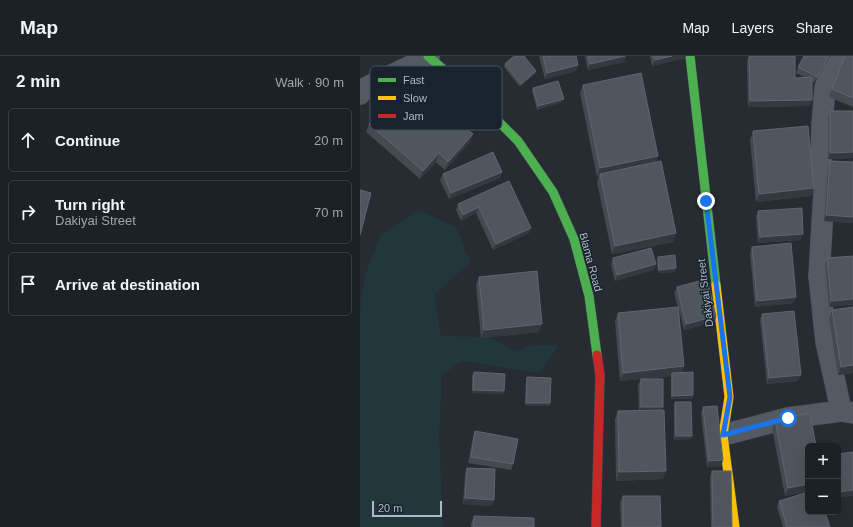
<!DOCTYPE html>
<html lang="en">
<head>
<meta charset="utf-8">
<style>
	body { margin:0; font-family:Helvetica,sans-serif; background:#292e32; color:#f1f3f6 }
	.controls { position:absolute; right:12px; bottom:12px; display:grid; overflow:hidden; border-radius:6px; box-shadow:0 4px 16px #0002 }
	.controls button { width:36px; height:36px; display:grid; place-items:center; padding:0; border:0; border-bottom:1px solid #3a3e43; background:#1c2126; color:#f1f3f6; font:20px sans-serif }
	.scale { position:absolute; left:12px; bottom:10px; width:70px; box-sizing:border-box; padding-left:4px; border:2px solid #adb9c6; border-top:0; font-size:11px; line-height:14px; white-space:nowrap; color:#adb9c6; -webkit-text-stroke:3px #19232d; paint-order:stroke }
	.stop { position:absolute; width:12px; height:12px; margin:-9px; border:3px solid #1a73e8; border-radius:50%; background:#fff }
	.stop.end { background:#1a73e8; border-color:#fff; box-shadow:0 1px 4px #0008 }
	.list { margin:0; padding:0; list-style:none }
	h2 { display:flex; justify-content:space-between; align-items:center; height:52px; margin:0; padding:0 16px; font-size:17px }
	h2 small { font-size:13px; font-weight:400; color:#a0a3a7 }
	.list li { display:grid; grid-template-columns:26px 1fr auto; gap:12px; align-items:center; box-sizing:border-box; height:64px; margin:0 8px 8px; padding:0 8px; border:1px solid #3a3e43; border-radius:6px }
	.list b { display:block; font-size:15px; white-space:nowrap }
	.list p { margin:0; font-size:13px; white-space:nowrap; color:#a0a3a7 }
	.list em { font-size:13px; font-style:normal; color:#a0a3a7 }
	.icon { flex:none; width:22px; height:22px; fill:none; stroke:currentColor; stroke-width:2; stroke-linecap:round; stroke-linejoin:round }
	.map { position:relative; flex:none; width:493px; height:471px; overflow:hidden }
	header { display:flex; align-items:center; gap:24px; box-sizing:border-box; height:56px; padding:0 20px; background:#1c2126; border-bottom:1px solid #3a3e43 }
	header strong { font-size:19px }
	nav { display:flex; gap:22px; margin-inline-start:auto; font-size:14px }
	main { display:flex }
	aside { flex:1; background:#1c2126 }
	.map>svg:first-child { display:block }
	.green { fill:#223739 }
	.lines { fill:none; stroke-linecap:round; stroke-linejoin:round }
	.street-casing { stroke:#44484d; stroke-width:22 }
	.fast-casing { stroke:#44484d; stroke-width:10 }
	.slow-casing { stroke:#44484d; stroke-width:10 }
	.jam-casing { stroke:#44484d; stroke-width:10 }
	.street { stroke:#545a62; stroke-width:21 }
	.fast { stroke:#4caf50; stroke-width:9 }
	.slow { stroke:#ffc107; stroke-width:9 }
	.jam { stroke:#c62828; stroke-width:9 }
	.wall { fill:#454a50 }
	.shaded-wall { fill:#34393f }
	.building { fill:#50565d; stroke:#5f666d }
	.route { stroke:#1a73e8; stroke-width:5 }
	.labels { text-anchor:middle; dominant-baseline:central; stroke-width:3; stroke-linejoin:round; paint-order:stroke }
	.street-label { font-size:11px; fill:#adb9c6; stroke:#19232d }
	.key { fill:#19232d; stroke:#45505b; stroke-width:1 }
	.key-label { font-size:11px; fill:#adb9c6 }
</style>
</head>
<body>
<header>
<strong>Map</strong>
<nav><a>Map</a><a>Layers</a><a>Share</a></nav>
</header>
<main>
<aside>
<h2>2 min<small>Walk · 90 m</small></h2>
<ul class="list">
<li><svg class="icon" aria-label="ahead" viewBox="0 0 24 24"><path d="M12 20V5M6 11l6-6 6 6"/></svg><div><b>Continue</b></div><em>20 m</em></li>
<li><svg class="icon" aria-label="right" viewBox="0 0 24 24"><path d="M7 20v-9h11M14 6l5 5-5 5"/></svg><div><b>Turn right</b><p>Dakiyai Street</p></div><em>70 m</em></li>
<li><svg class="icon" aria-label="arrive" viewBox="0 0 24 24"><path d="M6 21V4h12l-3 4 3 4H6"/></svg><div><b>Arrive at destination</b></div></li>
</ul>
</aside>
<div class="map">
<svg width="493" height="471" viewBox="0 0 493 471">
	<rect width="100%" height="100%" fill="#262c32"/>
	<path class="green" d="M58,154L96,171L110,206L74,239L81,280L130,281L155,295L173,289H199L179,317L102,305L82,319L79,380L83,471H0V255L5,220L20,180Z"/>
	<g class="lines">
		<defs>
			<g id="street">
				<path d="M476,0L465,32L462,68L461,102L464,136L459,220L466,286L477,335L481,355"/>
				<path d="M0,38L3,33L69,1"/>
				<path d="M363,379L428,362L481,355L493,357"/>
			</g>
			<g id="fast">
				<path d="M68,0L108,35L158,85L193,136L214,183L229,240L237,299"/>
				<path d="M330,0L356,229"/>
			</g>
			<path id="slow" d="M356,229L369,341L363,379L375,471"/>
			<path id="jam" d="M236,471L240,319L237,299"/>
		</defs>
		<use href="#street" class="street-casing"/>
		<use href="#fast" class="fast-casing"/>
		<use href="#slow" class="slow-casing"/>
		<use href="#jam" class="jam-casing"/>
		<use href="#street" class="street"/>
		<use href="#fast" class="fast"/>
		<use href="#slow" class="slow"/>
		<use href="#jam" class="jam"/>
	</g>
	<g class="wall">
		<path d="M179,0H216L218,9L216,15L185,23Z"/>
		<path d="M225,0H266L264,6L228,14Z"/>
		<path d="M290,0H326L325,2L292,10Z"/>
		<path d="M389,0H435V22L444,21L436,17L438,11L470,0L454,27L452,25L450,50L388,51L387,5Z"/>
		<path d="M493,0V51L469,41L472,33Z"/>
		<path d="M145,8L176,15L175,18L160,31L144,11Z"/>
		<path d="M223,29L295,106L316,177L313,186L252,198L237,126L239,120L237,121L220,37Z"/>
		<path d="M173,32L202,46L177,54L172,35Z"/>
		<path d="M470,55H493V102L468,103V61Z"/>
		<path d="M9,68L104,70L110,86L85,114L76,106L60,123L6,76Z"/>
		<path d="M393,75L454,132L451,140L396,146L390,84Z"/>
		<path d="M470,105L493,106V167L464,165L468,111Z"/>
		<path d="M142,116L140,122L89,143L80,124L83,118Z"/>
		<path d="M149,125L171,172L169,177L133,194L116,157L101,165L96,154L98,148Z"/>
		<path d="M398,155L441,184L398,187L396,161Z"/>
		<path d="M392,191L434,247L395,251L390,197Z"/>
		<path d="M493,200L469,251L465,208L467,202Z"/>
		<path d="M298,201L315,216L298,217L297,204Z"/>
		<path d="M253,202L294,214L255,225L251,208Z"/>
		<path d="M119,221L179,276L121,282L116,229Z"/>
		<path d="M317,231L356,260L354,266L324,274L319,253L324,310L322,317L333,339L332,343H311V320L260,325L255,265L258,257L318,251L314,237Z"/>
		<path d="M472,254L493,317L478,319L469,263Z"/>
		<path d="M402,258L438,325L407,328L400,264Z"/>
		<path d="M114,316L144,335L143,338L112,337V320Z"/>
		<path d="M167,321L190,347L189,350H165L166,325Z"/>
		<path d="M281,323L302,354L303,423L256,425L255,363L258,355H279L278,329Z"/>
		<path d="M315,346L332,380L331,383L314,384V349Z"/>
		<path d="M343,351L363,404L361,410L347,411L341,357Z"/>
		<path d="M415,364L448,390V435L425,440L412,372Z"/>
		<path d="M115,375L153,408L151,414L108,407L113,381Z"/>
		<path d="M107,412L134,444L131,450L103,448L105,418Z"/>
		<path d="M352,415L372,471H351L350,421Z"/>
		<path d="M263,440L301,471H261L260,446Z"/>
		<path d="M419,445L470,471H423L417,451Z"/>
		<path d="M114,460L174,471H111V468Z"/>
	</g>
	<g class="shaded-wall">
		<path d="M266,0L264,6L228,14L230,8Z"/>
		<path d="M312,0H326L325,2L292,10L295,4Z"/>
		<path d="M469,0H470L454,27L457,21Z"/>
		<path d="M218,9L216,15L185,23L187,17Z"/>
		<path d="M176,15L175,18L160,31L161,28Z"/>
		<path d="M204,43L202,46L177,54L178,50Z"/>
		<path d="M452,44L450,50L388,51L390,45Z"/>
		<path d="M113,78L110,86L85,114L88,106Z"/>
		<path d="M493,96V102L468,103L470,97Z"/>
		<path d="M79,97L76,106L60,123L63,115Z"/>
		<path d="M298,100L295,109L240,118L239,120L237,121L240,112Z"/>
		<path d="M142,116L140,122L89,143L91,137Z"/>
		<path d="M454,132L451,140L396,146L399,138Z"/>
		<path d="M119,151L116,157L101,165L103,159Z"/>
		<path d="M466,159L493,161V167L464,165Z"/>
		<path d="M171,172L169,177L133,194L136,188Z"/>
		<path d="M316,177L313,186L252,198L255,190Z"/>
		<path d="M443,178L441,184L398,187L400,181Z"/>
		<path d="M296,208L294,214L255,225L257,219Z"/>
		<path d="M316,212L315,216L298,217L299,214Z"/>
		<path d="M436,241L434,247L395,251L397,245Z"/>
		<path d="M493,243V249L469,251L471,245Z"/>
		<path d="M356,260L354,266L324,274L326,268Z"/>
		<path d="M182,268L179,276L121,282L124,274Z"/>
		<path d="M493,309V317L478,319L481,311Z"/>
		<path d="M324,310L321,319L312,317L311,320L260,325L263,317Z"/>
		<path d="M441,319L438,325L407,328L409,322Z"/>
		<path d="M113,334L144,335L143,338L112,337Z"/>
		<path d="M333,339L332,343H311L312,340Z"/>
		<path d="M166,347H190L189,350H165Z"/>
		<path d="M281,351H303L301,357H279Z"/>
		<path d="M316,380H332L331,383L314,384Z"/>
		<path d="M363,404L361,410L347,411L349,405Z"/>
		<path d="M306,415L303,423L256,425L259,416Z"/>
		<path d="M448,428V435L425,440L428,432Z"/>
		<path d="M493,434V440L478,442V436Z"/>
		<path d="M105,442L134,444L131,450L103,448Z"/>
	</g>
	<g class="building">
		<path d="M154,0H164L176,15L161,28L145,8Z"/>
		<path d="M183,0H216L218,9L187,17Z"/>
		<path d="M228,0H265L230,8Z"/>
		<path d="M293,0H312L295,4Z"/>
		<path d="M389,0H435V22L452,21V44L390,45Z"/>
		<path d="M444,0H469L457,21L438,11Z"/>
		<path d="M485,0H493V42L472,33Z"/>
		<path d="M281,17L298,100L240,112L223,29Z"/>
		<path d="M51,20L105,68L103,70L113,78L88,106L79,97L63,115L9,68Z"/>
		<path d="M198,25L204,43L178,50L173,32Z"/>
		<path d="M470,55H493V96L470,97Z"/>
		<path d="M448,70L454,132L399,138L393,75Z"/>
		<path d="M133,96L142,116L91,137L83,118Z"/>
		<path d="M301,105L316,177L255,190L240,118Z"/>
		<path d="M470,105L493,106V161L466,159Z"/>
		<path d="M149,125L171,172L136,188L119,151L103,159L98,148Z"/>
		<path d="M0,134L11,137L0,179Z"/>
		<path d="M442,152L443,178L400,181L398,155Z"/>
		<path d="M431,187L436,241L397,245L392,191Z"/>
		<path d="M291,192L296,208L257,219L253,202Z"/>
		<path d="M315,199L316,212L299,214L298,201Z"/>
		<path d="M493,200V243L471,245L467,202Z"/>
		<path d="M177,215L182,268L124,274L119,221Z"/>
		<path d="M347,223L356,260L326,268L317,231Z"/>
		<path d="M318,251L324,310L263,317L258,257Z"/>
		<path d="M493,251V309L481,311L472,254Z"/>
		<path d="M434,255L441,319L409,322L402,258Z"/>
		<path d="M114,316L145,318L144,335L113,334Z"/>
		<path d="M333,316V339L312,340V317Z"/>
		<path d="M167,321L191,322L190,347H166Z"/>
		<rect x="281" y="323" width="22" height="28"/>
		<path d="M315,346H331L332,380H316Z"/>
		<path d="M357,350L363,404L349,405L343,351Z"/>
		<path d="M304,354L306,415L259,416L258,355Z"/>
		<path d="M450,357L456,390H448V428L428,432L415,364Z"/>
		<path d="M115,375L158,383L153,408L111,401Z"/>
		<path d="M493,396V434L478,436V398Z"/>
		<path d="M107,412L135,413L134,444L105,442Z"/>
		<path d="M352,415H371L372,471H353Z"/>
		<path d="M448,436V456H465L470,471H427L419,445Z"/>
		<path d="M263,440H300L301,471H263Z"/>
		<path d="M114,460L174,462V471H113Z"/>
	</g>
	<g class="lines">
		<path class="route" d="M346,145L370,341L363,379L428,362"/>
	</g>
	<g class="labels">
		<g class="street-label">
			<text transform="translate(231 206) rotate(75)">Blama Road</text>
			<text transform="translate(345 237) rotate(-97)">Dakiyai Street</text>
		</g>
	</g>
	<rect x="10" y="10" width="132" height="64" rx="6" class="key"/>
	<rect x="18" y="22" width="18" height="4" fill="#4caf50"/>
	<rect x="18" y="40" width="18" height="4" fill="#ffc107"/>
	<rect x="18" y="58" width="18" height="4" fill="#c62828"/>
	<g class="key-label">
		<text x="43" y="28">Fast</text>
		<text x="43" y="46">Slow</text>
		<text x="43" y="64">Jam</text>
	</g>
</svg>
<div class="controls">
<button>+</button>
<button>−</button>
</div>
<div class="scale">20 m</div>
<div class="stop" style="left:428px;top:362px"></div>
<div class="stop end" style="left:346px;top:145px"></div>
</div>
</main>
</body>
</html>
